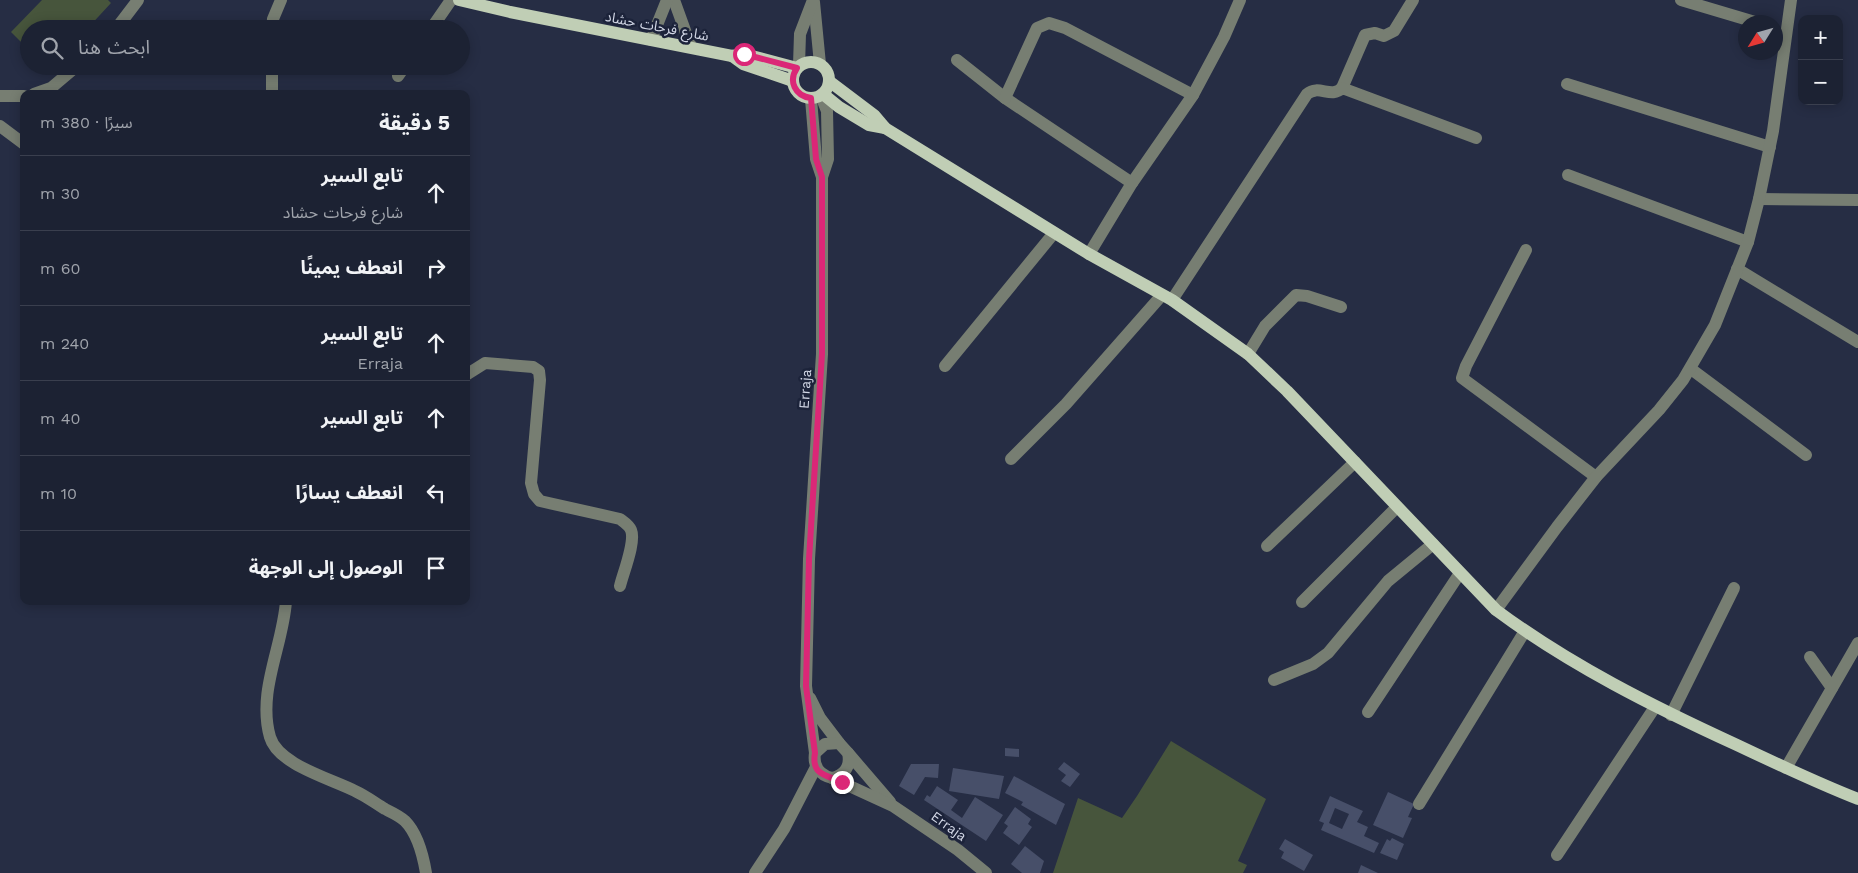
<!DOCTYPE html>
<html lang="ar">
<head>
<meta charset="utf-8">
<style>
	body { margin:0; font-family:"Work Sans","Noto Sans Arabic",sans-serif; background:#292f3f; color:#f1f3f6; direction:rtl }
	.controls { position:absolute; right:15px; top:15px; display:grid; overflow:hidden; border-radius:10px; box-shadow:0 2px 12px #0003 }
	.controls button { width:45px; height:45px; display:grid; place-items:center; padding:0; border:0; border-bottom:1px solid #3a3f4e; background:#1c2233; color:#f1f3f6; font:25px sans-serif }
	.compass { position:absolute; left:1738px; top:15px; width:45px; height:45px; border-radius:50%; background:#1c2233; box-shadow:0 2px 12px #0003; rotate:233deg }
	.stop { position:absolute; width:15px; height:15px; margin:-11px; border:4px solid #db2777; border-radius:50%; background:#fff }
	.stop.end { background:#db2777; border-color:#fff; box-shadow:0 1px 5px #0008 }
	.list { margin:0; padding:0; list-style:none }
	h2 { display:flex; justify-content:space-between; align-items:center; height:65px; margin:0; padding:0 20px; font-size:21px }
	h2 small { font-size:16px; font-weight:400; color:#a0a4ac }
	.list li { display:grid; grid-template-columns:32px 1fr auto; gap:15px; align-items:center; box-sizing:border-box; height:75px; padding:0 20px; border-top:1px solid #3a3f4e }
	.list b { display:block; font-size:19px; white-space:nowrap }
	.list p { margin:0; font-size:16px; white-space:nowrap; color:#a0a4ac }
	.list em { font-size:16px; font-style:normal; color:#a0a4ac }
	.icon { flex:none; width:28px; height:28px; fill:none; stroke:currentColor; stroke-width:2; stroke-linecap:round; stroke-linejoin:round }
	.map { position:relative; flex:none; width:1858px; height:873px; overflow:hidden; direction:ltr }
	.search { position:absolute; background:#1c2233; box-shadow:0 2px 12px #0003; left:20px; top:20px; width:450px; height:55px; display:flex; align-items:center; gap:12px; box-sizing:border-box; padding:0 18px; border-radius:28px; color:#a0a4ac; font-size:19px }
	.panel { position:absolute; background:#1c2233; box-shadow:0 2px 12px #0003; left:20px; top:90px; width:450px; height:515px; border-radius:10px; direction:rtl }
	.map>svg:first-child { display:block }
	.green { fill:#47553c }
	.building { fill:#474f69; fill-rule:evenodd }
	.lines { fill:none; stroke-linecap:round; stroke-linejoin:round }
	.minor { stroke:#777e72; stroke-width:12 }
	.major { stroke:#c0ceb5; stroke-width:12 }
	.route { stroke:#db2777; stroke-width:6 }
	.labels { text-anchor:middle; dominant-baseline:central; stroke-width:5; stroke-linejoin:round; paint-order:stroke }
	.street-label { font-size:14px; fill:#d2d7e6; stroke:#1c233a }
</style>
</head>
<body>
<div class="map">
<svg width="1858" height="873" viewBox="0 0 1858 873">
	<rect width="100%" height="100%" fill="#262d44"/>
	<g class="green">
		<path d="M42,0H108L111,3L87,29H29V50L11,32Z"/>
		<path d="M1171,741L1266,799L1238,861L1247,865L1243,873H1053L1078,798L1122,818L1137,796Z"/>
	</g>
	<g class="building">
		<path d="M1005,748L1019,749V757L1005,756Z"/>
		<path d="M1064,762L1080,774L1070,787L1061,781L1066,775L1058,769Z"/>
		<path d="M911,764H939L938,778L925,777L914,795L899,786Z"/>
		<path d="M953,768L1004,776L999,799L949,791Z"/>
		<path d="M1014,776L1065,804L1056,825L1021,805L1023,802L1005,793Z"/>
		<path d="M937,786L958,800L951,810L962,818L975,797L1003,815L986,841L924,800L927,795L930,797Z"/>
		<path d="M1388,792L1414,804L1408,817L1412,818L1403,838L1373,825Z"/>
		<path d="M1330,796L1363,811L1357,822L1368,827L1364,836L1379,843L1374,853L1321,830L1324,823L1319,821ZM1335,808L1349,814L1342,829L1329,823Z"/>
		<path d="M1015,807L1031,819L1028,824L1032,827L1019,845L1003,833L1008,826L1004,823Z"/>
		<path d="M1392,838L1404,844L1397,860L1380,853L1387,839L1390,841Z"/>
		<path d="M1285,839L1313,855L1304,871L1281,858L1284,852L1279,849Z"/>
		<path d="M1025,846L1044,861L1040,873H1022L1011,864Z"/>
		<path d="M1361,865L1378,873H1358Z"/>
	</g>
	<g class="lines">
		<g class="minor">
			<path d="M674,0L691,47"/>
			<path d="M1681,0L1755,22"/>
			<path d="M814,2L820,64"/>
			<path d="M116,29L138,0"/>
			<path d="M272,29L273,19L281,0"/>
			<path d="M431,29L451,0"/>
			<path d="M651,40L667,0"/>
			<path d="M957,60L1005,98L1132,183"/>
			<path d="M799,65L800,34L813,0"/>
			<path d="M272,66V94"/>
			<path d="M398,76L405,66"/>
			<path d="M1567,84L1770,147"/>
			<path d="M1342,88L1365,35L1375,33L1384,36L1394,31L1413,0"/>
			<path d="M34,94L51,88L77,66"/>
			<path d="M0,96H24"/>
			<path d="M1005,98L1037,28L1049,23L1065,28L1193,95"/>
			<path d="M811,99L816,159L822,177"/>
			<path d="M0,126L24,144"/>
			<path d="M1568,175L1748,242"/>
			<path d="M1759,199L1858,200"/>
			<path d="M1526,250L1466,366L1462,378L1596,477"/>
			<path d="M1089,254L1132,183L1193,95L1224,37L1240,0"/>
			<path d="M1737,269L1858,342"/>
			<path d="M1172,300L1307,94C1319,84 1331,99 1342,88L1476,138"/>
			<path d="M1248,354L1265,326L1296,295L1307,296L1341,307"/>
			<path d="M945,366L1054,233"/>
			<path d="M1691,369L1806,455"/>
			<path d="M466,375L485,363L533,367L539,371L540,380L531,483L534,494L540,501L620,519C624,522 629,525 631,530C636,542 623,573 620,586"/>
			<path d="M1011,459L1066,404L1162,295"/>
			<path d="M1267,546L1355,462"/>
			<path d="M286,601C283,646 257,691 270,737C278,765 332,779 355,791C366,796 375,803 385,809C391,812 400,816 405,821C418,834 423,855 426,873"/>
			<path d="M1302,602L1397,507"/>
			<path d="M1496,610L1557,527L1596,477L1659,410L1683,380L1715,325L1748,242L1759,199L1773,131L1791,0"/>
			<path d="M1810,657L1832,688"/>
			<path d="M1274,680L1313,664L1328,653L1388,581L1433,544"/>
			<path d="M810,698L820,718L839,743"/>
			<path d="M1368,712L1460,573"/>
			<path d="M1671,715L1734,588"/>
			<path d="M815,753L825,744L839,743L848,753C851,766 845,775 832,778C819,775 813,766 815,753L806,686L809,559L822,354V177L828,159L827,111L821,96"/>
			<path d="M848,753L890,802"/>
			<path d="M1786,768L1858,643"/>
			<path d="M832,778L893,806L958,850L986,873"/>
			<path d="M1419,804L1525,631"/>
			<path d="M1557,855L1655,707"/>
			<path d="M755,873L784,829L816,767"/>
		</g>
		<g class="major">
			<path d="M459,0L510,12L732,56L744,54L797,68"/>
			<path d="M732,56L743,64L793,81"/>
			<circle cx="811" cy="80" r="18"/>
			<path d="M829,81L874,115L885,128L1089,254L1172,300L1248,354L1287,391L1496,610C1570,665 1654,707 1737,745C1777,764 1817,783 1858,799"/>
			<path d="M823,94L839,107L869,125L885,128"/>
		</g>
	</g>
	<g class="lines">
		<path class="route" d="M744,54L797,68C788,81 795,96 811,98L816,159L822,177V354L809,559L806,686L815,753C811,775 826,775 842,782"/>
	</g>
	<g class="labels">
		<g class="street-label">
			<text transform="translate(657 26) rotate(11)">شارع فرحات حشاد</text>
			<text transform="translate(805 389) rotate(-86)">Erraja</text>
			<text transform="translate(949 826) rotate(36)">Erraja</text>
		</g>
	</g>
</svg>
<div class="controls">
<button>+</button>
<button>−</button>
</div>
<svg class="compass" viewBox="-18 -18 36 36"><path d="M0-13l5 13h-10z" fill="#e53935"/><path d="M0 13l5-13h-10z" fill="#a0a4ac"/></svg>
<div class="stop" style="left:744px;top:54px"></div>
<div class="stop end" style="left:842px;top:782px"></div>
<div class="search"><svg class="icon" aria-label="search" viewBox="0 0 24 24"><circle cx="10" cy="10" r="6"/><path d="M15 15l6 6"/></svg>ابحث هنا</div>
<section class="panel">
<h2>5 دقيقة<small>سيرًا · 380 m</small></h2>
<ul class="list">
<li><svg class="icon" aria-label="ahead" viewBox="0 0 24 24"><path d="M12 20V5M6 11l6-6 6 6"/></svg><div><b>تابع السير</b><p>شارع فرحات حشاد</p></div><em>30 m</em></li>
<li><svg class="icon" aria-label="right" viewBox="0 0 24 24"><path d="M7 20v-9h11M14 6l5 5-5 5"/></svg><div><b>انعطف يمينًا</b></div><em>60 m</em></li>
<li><svg class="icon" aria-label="ahead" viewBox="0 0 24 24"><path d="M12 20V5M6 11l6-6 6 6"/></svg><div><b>تابع السير</b><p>Erraja</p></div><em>240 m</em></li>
<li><svg class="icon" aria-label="ahead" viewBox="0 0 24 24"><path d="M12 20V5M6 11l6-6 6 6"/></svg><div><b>تابع السير</b></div><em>40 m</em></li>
<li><svg class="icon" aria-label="left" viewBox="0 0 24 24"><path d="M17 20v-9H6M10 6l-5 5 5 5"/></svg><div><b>انعطف يسارًا</b></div><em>10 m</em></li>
<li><svg class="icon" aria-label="arrive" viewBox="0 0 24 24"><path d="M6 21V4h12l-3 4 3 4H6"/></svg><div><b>الوصول إلى الوجهة</b></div></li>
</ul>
</section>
</div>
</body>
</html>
